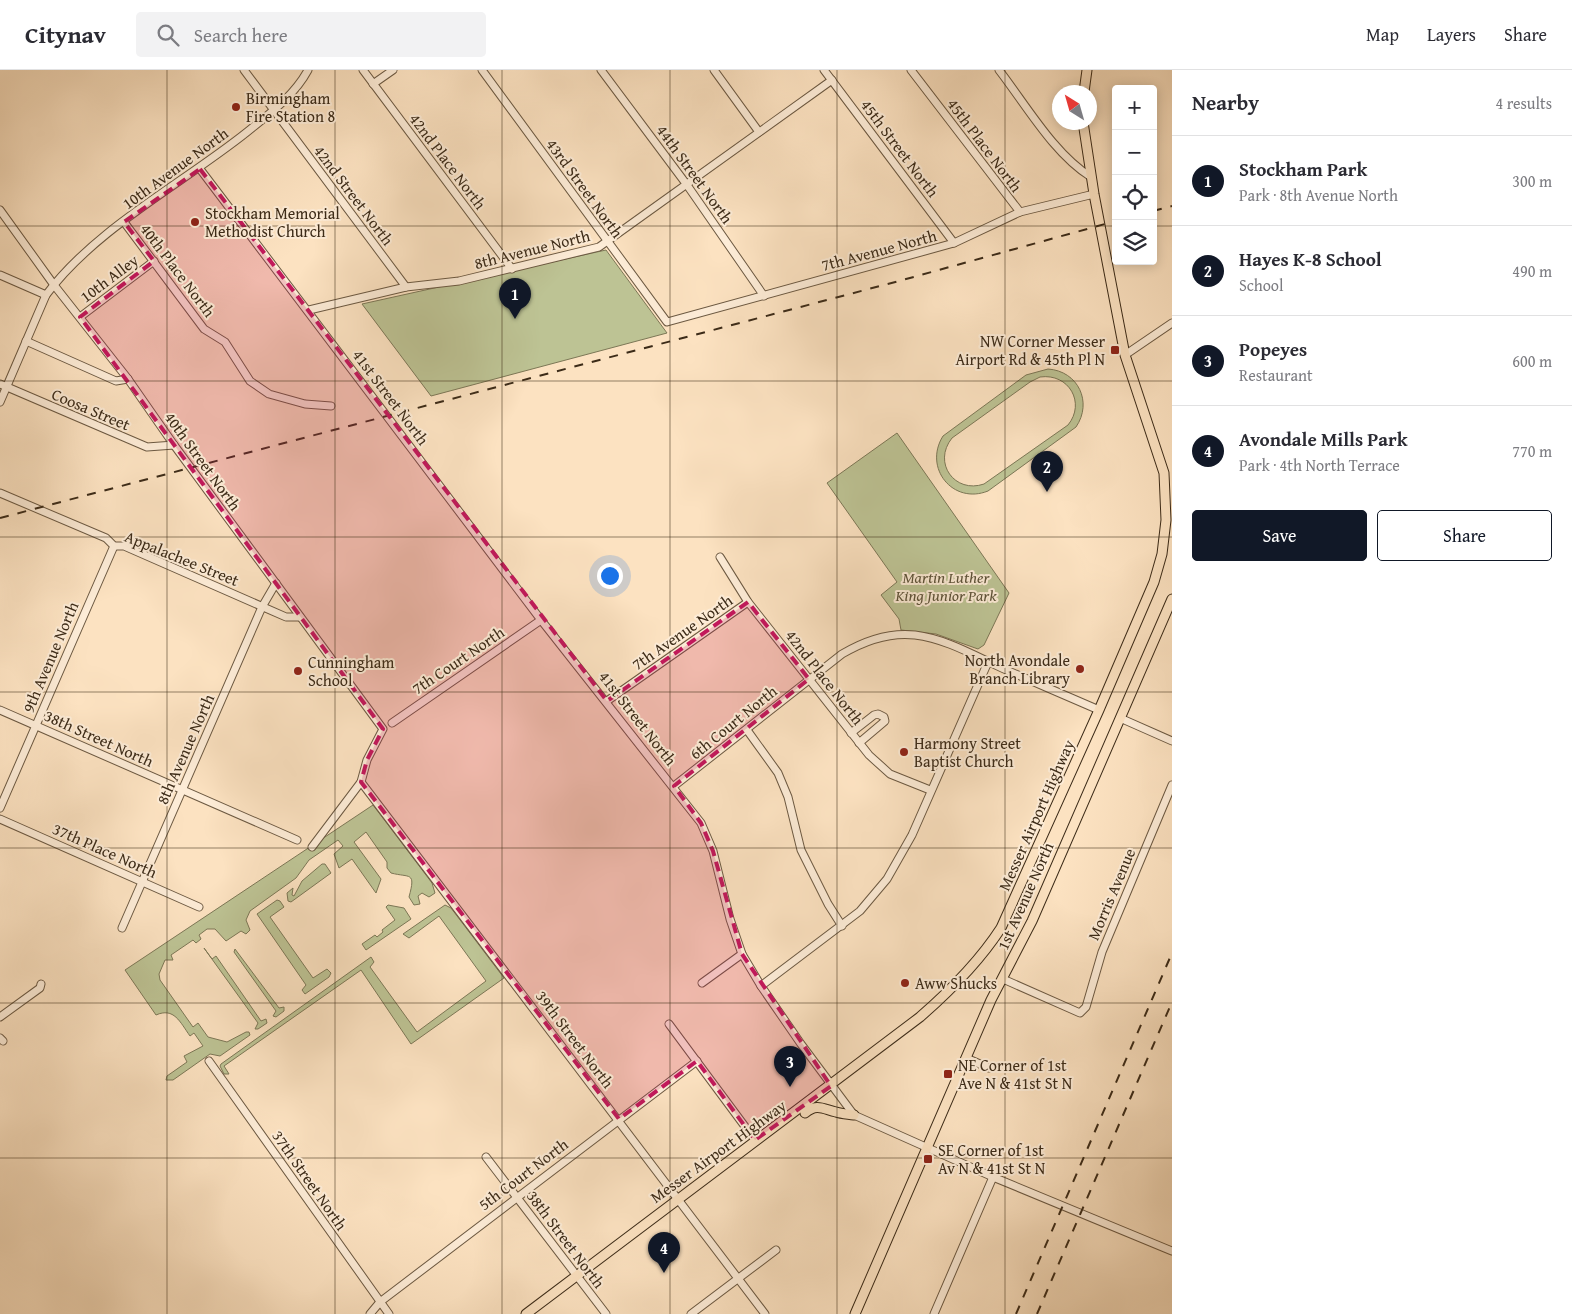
<!DOCTYPE html>
<html lang="en">
<head>
<meta charset="utf-8">
<style>
	body { margin:0; font-family:"Gentium Book Plus",serif; background:#f2f2f3; color:#2b2b33 }
	.controls { position:absolute; right:15px; top:15px; display:grid; overflow:hidden; border-radius:5px; box-shadow:0 2px 12px #0003 }
	.controls button { width:45px; height:45px; display:grid; place-items:center; padding:0; border:0; border-bottom:1px solid #e1e1e2; background:#fff; color:#2b2b33; font:25px sans-serif }
	.compass { position:absolute; left:1052px; top:15px; width:45px; height:45px; border-radius:50%; background:#fff; box-shadow:0 2px 12px #0003; rotate:323deg }
	.you { position:absolute; left:609px; top:505px; width:18px; height:18px; margin:-12px; border:4px solid #fff; border-radius:50%; background:#1a73e8; box-shadow:0 0 0 8px #1a73e833 }
	.badge { display:grid; place-items:center; width:32px; height:32px; border-radius:50%; background:#111827; color:#fff; font-size:16px; font-weight:700 }
	.pin { position:absolute; translate:-50% -41px; filter:drop-shadow(0 1px 2px #0008) }
	.pin::after { content:''; position:absolute; top:26px; width:18px; height:15px; background:inherit; clip-path:polygon(0 0,100% 0,50% 100%) }
	.list { margin:0; padding:0; list-style:none }
	h2 { display:flex; justify-content:space-between; align-items:center; height:65px; margin:0; padding:0 20px; font-size:21px }
	h2 small { font-size:16px; font-weight:400; color:#7c7c81 }
	.list li { display:grid; grid-template-columns:32px 1fr auto; gap:15px; align-items:center; box-sizing:border-box; height:90px; padding:0 20px; border-top:1px solid #e1e1e2 }
	.list b { display:block; font-size:19px; white-space:nowrap }
	.list p { margin:0; font-size:16px; white-space:nowrap; color:#7c7c81 }
	.list em { font-size:16px; font-style:normal; color:#7c7c81 }
	.actions { display:flex; gap:10px; padding:15px 20px }
	.actions a { flex:1; padding:11px 0; border:1px solid #111827; border-radius:5px; text-align:center; font-size:18px; color:#111827 }
	.actions .main { background:#111827; color:#fff }
	.icon { flex:none; width:28px; height:28px; fill:none; stroke:currentColor; stroke-width:2; stroke-linecap:round; stroke-linejoin:round }
	.map { position:relative; flex:none; width:1172px; height:1244px; overflow:hidden }
	header { display:flex; align-items:center; gap:30px; box-sizing:border-box; height:70px; padding:0 25px; background:#fff; border-bottom:1px solid #e1e1e2 }
	header strong { font-size:24px }
	nav { display:flex; gap:28px; margin-inline-start:auto; font-size:18px }
	.search { width:350px; height:45px; background:#f2f2f3; display:flex; align-items:center; gap:12px; box-sizing:border-box; padding:0 18px; border-radius:5px; color:#7c7c81; font-size:19px }
	main { display:flex }
	aside { flex:1; background:#fff }
	.map>svg:first-child { display:block }
	.green { fill:#bdc394; stroke:#7c7756; fill-rule:evenodd }
	.lines { fill:none; stroke-linecap:round; stroke-linejoin:round }
	.minor-casing { stroke:#6c5942; stroke-width:9 }
	.major-casing { stroke:#3c2b18; stroke-width:11 }
	.minor { stroke:#fdecd7; stroke-width:7 }
	.major { stroke:#fce2c1; stroke-width:9 }
	.rail { stroke:#3c2b18; stroke-width:2; stroke-dasharray:9 9; stroke-linecap:butt }
	.marked { fill:#c2185b; fill-opacity:0.2; stroke:#c2185b; stroke-width:4; stroke-dasharray:10 6; stroke-linejoin:round }
	.grid { fill:none; stroke:#3c2b18; stroke-width:1; stroke-opacity:0.55 }
	.poi-dot { fill:#8f2418; stroke:#fdecd7; stroke-width:2 }
	.labels { text-anchor:middle; dominant-baseline:central; stroke-width:4; stroke-linejoin:round; paint-order:stroke }
	.poi-label { font-size:16px; fill:#3c2b18; stroke:#fdecd7; text-anchor:start }
	.street-label { font-size:16px; fill:#3c2b18; stroke:#fdecd7 }
	.park-label { font-size:16px; font-style:italic; fill:#5c5137; stroke:#fdecd7 }
</style>
</head>
<body>
<header>
<strong>Citynav</strong>
<div class="search"><svg class="icon" aria-label="search" viewBox="0 0 24 24"><circle cx="10" cy="10" r="6"/><path d="M15 15l6 6"/></svg>Search here</div>
<nav><a>Map</a><a>Layers</a><a>Share</a></nav>
</header>
<main>
<div class="map">
<svg width="1172" height="1244" viewBox="0 0 1172 1244">
	<rect width="100%" height="100%" fill="#fce2c1"/>
	<filter id="stains"><feTurbulence type="fractalNoise" baseFrequency=".004" numOctaves="4"/><feColorMatrix values="0 0 0 0 .2 0 0 0 0 .09 0 0 0 0 .02 0 0 0 .5 -.17"/></filter>
	<radialGradient id="worn" r=".72"><stop offset=".6" stop-color="#630" stop-opacity="0"/><stop offset="1" stop-color="#630" stop-opacity=".3"/></radialGradient>
	<g class="green">
		<path d="M606,180L667,263L431,326L362,234Z"/>
		<path d="M1048,299C1078,301 1093,332 1076,357L988,421C953,435 923,398 943,366L1026,305ZM1040,307C1069,303 1086,333 1068,355L984,414C955,424 932,393 952,368L1030,312Z"/>
		<path d="M897,363L1009,523L984,575L978,579L936,564L901,560L899,549L881,525L897,512L827,413Z"/>
		<path d="M373,735L432,813L435,823L429,827L422,823L418,826L420,834L414,835L409,827C416,801 410,808 391,803L387,798V792L366,762L354,772L381,809L376,823L352,789L339,798L334,784L343,776L338,770L309,790L296,808L250,841L246,850L250,860L246,864L241,861L226,871L215,859H207L199,865L201,869L196,873L193,870L171,885L173,890H165L159,904L160,910L193,957L198,953L208,967L227,972L246,962H249L250,965L220,986L210,984L173,1010H166L167,1006L187,992L184,986L203,976L194,963L190,966C180,952 174,937 156,945L125,900Z"/>
		<path d="M322,794H325L331,803L291,832L288,831L287,823L293,818L292,825L294,826L302,811Z"/>
		<path d="M277,830L280,831L284,837L270,847L313,908L327,899L331,903L329,907L305,924L302,920L306,915L257,844Z"/>
		<path d="M388,835L404,838L411,849L366,880L362,874L375,865L377,867L383,862L382,860L395,850L386,837Z"/>
		<path d="M445,835L451,838L504,908L411,974L361,900L224,996L229,1004H224L220,996L221,994L371,887L374,892L370,897L417,962L486,911L439,846L409,868L403,864Z"/>
		<path d="M204,878L212,889L216,886L261,951L266,949L267,953L258,959H255L258,953Z"/>
		<path d="M235,879L279,938L284,937V941L276,947L273,946L276,941L234,882Z"/>
	</g>
	<g class="lines">
		<defs>
			<g id="minor">
				<path d="M244,0L406,217"/>
				<path d="M363,0L512,199"/>
				<path d="M482,0L667,252L954,173L1020,142L1094,124"/>
				<path d="M601,0L687,115L764,226"/>
				<path d="M714,0L759,62"/>
				<path d="M824,0L954,173"/>
				<path d="M911,0L1020,142"/>
				<path d="M999,0C1026,35 1054,84 1091,107"/>
				<path d="M373,14L393,0"/>
				<path d="M200,99L541,550L701,753L713,781L730,849L742,884L761,916L801,974L854,1045L993,1107L1172,1181"/>
				<path d="M0,140L54,215L128,309L174,375L383,659L367,690L361,712L312,777"/>
				<path d="M124,152L204,259L225,272L250,311L269,324L305,334L331,336"/>
				<path d="M0,205L46,225"/>
				<path d="M309,240L406,217L459,211L599,177L832,10"/>
				<path d="M80,247L154,191"/>
				<path d="M26,271L116,311L128,309"/>
				<path d="M1125,285L1172,253"/>
				<path d="M0,314L147,377L174,375"/>
				<path d="M0,332L46,225C96,158 182,114 247,62C269,44 294,26 308,0"/>
				<path d="M0,423L106,468L114,476H124L286,547H300"/>
				<path d="M720,487L748,532L869,685L890,704L930,720"/>
				<path d="M607,631L748,532"/>
				<path d="M0,640L297,770"/>
				<path d="M1120,648L1172,671"/>
				<path d="M392,653L541,550"/>
				<path d="M747,660L778,703L788,727L801,780L828,834L842,856"/>
				<path d="M851,663L874,645L878,644L884,647L885,651L859,673"/>
				<path d="M361,712L765,1244"/>
				<path d="M674,716L842,584C864,571 889,562 915,565C947,569 975,586 1004,599C1036,613 1067,626 1099,640"/>
				<path d="M0,738L114,476"/>
				<path d="M0,749L199,837"/>
				<path d="M122,858L262,537L276,513"/>
				<path d="M1003,909L1080,943L1086,937L1102,882L1172,715"/>
				<path d="M702,913L742,884"/>
				<path d="M761,916L860,841L887,809L912,765L988,592"/>
				<path d="M0,947L40,918L41,914"/>
				<path d="M669,954L755,1070"/>
				<path d="M0,968L3,971"/>
				<path d="M966,988L989,998"/>
				<path d="M209,991L389,1244"/>
				<path d="M486,1087L606,1244"/>
				<path d="M370,1244L380,1232L697,991"/>
				<path d="M691,1244L776,1180"/>
				<path d="M934,1244L993,1107"/>
			</g>
			<g id="major">
				<path d="M1084,22L1087,0"/>
				<path d="M805,1043C817,1033 823,1039 836,1042C842,1044 848,1044 854,1045"/>
				<path d="M526,1244L920,947C951,920 979,892 1001,858L1099,640L1154,512L1162,484L1166,450L1164,403L1125,285L1094,124L1083,52"/>
				<path d="M855,1244L991,930L1032,851L1172,529"/>
			</g>
		</defs>
		<use href="#minor" class="minor-casing"/>
		<use href="#major" class="major-casing"/>
		<use href="#minor" class="minor"/>
		<use href="#major" class="major"/>
		<g class="rail">
			<path d="M1153,141L1172,136"/>
			<path d="M0,448L899,211L1116,151"/>
			<path d="M1016,1244L1172,883"/>
			<path d="M1037,1244L1172,932"/>
		</g>
	</g>
	<path class="marked" d="M200,99L607,631L748,532L809,609L674,716L701,753L713,781L742,884L831,1016L755,1070L697,991L619,1049L361,712L367,690L383,659L80,247L154,191L124,152Z"/>
	<path class="grid" d="M167,0V1244M335,0V1244M502,0V1244M670,0V1244M837,0V1244M1005,0V1244M0,156H1116M1153,156H1172M0,311H1172M0,467H1172M0,622H1172M0,778H1172M0,933H1172M0,1088H1172"/>
	<g class="poi-dot">
		<circle cx="236" cy="37" r="5"/>
		<circle cx="195" cy="152" r="5"/>
		<rect x="1110" y="275" width="10" height="10" rx="2.5"/>
		<circle cx="1080" cy="599" r="5"/>
		<circle cx="298" cy="601" r="5"/>
		<circle cx="904" cy="682" r="5"/>
		<circle cx="905" cy="913" r="5"/>
		<rect x="943" y="999" width="10" height="10" rx="2.5"/>
		<rect x="923" y="1084" width="10" height="10" rx="2.5"/>
	</g>
	<g class="labels">
		<g class="poi-label">
			<text x="246" y="28">Birmingham<tspan x="246" dy="18">Fire Station 8</tspan></text>
			<text x="205" y="143">Stockham Memorial<tspan x="205" dy="18">Methodist Church</tspan></text>
			<text x="1105" y="271" text-anchor="end">NW Corner Messer<tspan x="1105" dy="18">Airport Rd &amp; 45th Pl N</tspan></text>
			<text x="1070" y="590" text-anchor="end">North Avondale<tspan x="1070" dy="18">Branch Library</tspan></text>
			<text x="308" y="592">Cunningham<tspan x="308" dy="18">School</tspan></text>
			<text x="914" y="673">Harmony Street<tspan x="914" dy="18">Baptist Church</tspan></text>
			<text x="915" y="913">Aww Shucks</text>
			<text x="958" y="995">NE Corner of 1st<tspan x="958" dy="18">Ave N &amp; 41st St N</tspan></text>
			<text x="938" y="1080">SE Corner of 1st<tspan x="938" dy="18">Av N &amp; 41st St N</tspan></text>
		</g>
		<g class="street-label">
			<text transform="translate(985 75) rotate(53)">45th Place North</text>
			<text transform="translate(900 78) rotate(53)">45th Street North</text>
			<text transform="translate(448 91) rotate(53)">42nd Place North</text>
			<text transform="translate(175 98) rotate(-36)">10th Avenue North</text>
			<text transform="translate(695 104) rotate(54)">44th Street North</text>
			<text transform="translate(585 118) rotate(54)">43rd Street North</text>
			<text transform="translate(354 125) rotate(53)">42nd Street North</text>
			<text transform="translate(532 179) rotate(-14)">8th Avenue North</text>
			<text transform="translate(879 180) rotate(-15)">7th Avenue North</text>
			<text transform="translate(178 200) rotate(53)">40th Place North</text>
			<text transform="translate(109 208) rotate(-37)">10th Alley</text>
			<text transform="translate(391 327) rotate(53)">41st Street North</text>
			<text transform="translate(91 339) rotate(23)">Coosa Street</text>
			<text transform="translate(203 391) rotate(54)">40th Street North</text>
			<text transform="translate(182 488) rotate(22)">Appalachee Street</text>
			<text transform="translate(682 562) rotate(-35)">7th Avenue North</text>
			<text transform="translate(50 587) rotate(-67)">9th Avenue North</text>
			<text transform="translate(458 590) rotate(-34)">7th Court North</text>
			<text transform="translate(825 607) rotate(52)">42nd Place North</text>
			<text transform="translate(638 648) rotate(52)">41st Street North</text>
			<text transform="translate(733 652) rotate(-39)">6th Court North</text>
			<text transform="translate(99 668) rotate(24)">38th Street North</text>
			<text transform="translate(185 679) rotate(-66)">8th Avenue North</text>
			<text transform="translate(1036 745) rotate(-66)">Messer Airport Highway</text>
			<text transform="translate(105 780) rotate(24)">37th Place North</text>
			<text transform="translate(1111 824) rotate(-67)">Morris Avenue</text>
			<text transform="translate(1025 826) rotate(-66)">1st Avenue North</text>
			<text transform="translate(575 969) rotate(53)">39th Street North</text>
			<text transform="translate(718 1081) rotate(-36)">Messer Airport Highway</text>
			<text transform="translate(523 1104) rotate(-37)">5th Court North</text>
			<text transform="translate(310 1110) rotate(55)">37th Street North</text>
			<text transform="translate(566 1169) rotate(53)">38th Street North</text>
		</g>
		<g class="park-label">
			<text x="946" y="507">Martin Luther<tspan x="946" dy="18">King Junior Park</tspan></text>
		</g>
	</g>
	<rect width="100%" height="100%" filter="url(#stains)"/>
	<rect width="100%" height="100%" fill="url(#worn)"/>
</svg>
<div class="controls">
<button>+</button>
<button>−</button>
<button><svg class="icon" aria-label="locate" viewBox="0 0 24 24"><circle cx="12" cy="12" r="6"/><path d="M12 2v4M12 18v4M2 12h4M18 12h4"/></svg></button>
<button><svg class="icon" aria-label="layers" viewBox="0 0 24 24"><path d="M12 4l9 5-9 5-9-5zM3 14l9 5 9-5"/></svg></button>
</div>
<svg class="compass" viewBox="-18 -18 36 36"><path d="M0-13l5 13h-10z" fill="#e53935"/><path d="M0 13l5-13h-10z" fill="#7c7c81"/></svg>
<div class="you"></div>
<div class="pin badge" style="left:515px;top:249px">1</div>
<div class="pin badge" style="left:1047px;top:422px">2</div>
<div class="pin badge" style="left:790px;top:1017px">3</div>
<div class="pin badge" style="left:664px;top:1203px">4</div>
</div>
<aside>
<h2>Nearby<small>4 results</small></h2>
<ul class="list">
<li><span class="badge">1</span><div><b>Stockham Park</b><p>Park · 8th Avenue North</p></div><em>300 m</em></li>
<li><span class="badge">2</span><div><b>Hayes K-8 School</b><p>School</p></div><em>490 m</em></li>
<li><span class="badge">3</span><div><b>Popeyes</b><p>Restaurant</p></div><em>600 m</em></li>
<li><span class="badge">4</span><div><b>Avondale Mills Park</b><p>Park · 4th North Terrace</p></div><em>770 m</em></li>
</ul>
<div class="actions"><a class="main">Save</a><a>Share</a></div>
</aside>
</main>
</body>
</html>
